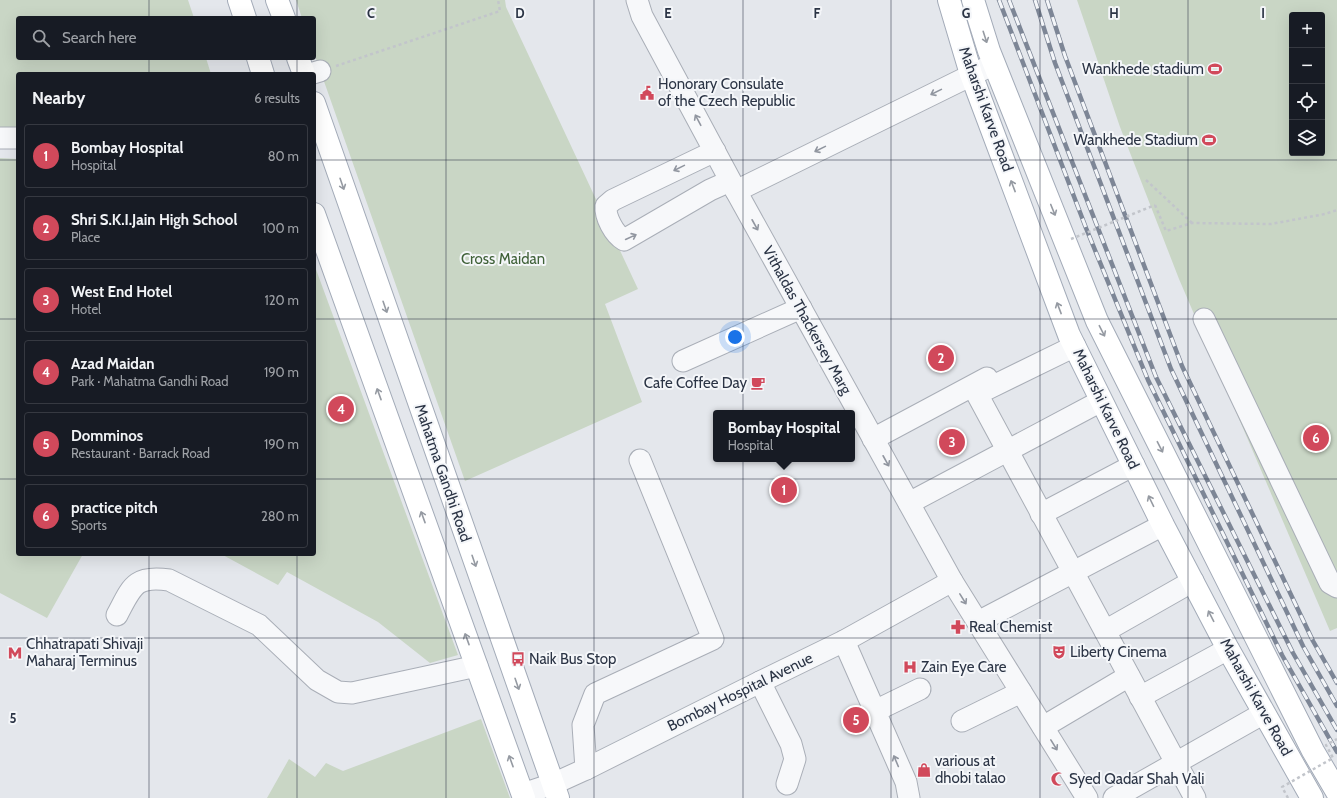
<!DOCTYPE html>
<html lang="en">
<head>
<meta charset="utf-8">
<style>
	body { margin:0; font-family:Cabin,sans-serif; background:#20242c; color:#f1f3f6 }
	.controls { position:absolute; right:12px; top:12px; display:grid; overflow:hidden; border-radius:4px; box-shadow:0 4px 16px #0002 }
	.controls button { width:36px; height:36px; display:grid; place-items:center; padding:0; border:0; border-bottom:1px solid #363941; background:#171b24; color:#f1f3f6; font:20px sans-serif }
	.you { position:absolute; left:735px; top:337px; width:14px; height:14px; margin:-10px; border:3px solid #fff; border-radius:50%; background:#1a73e8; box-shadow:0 0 0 6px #1a73e833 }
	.badge { display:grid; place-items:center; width:26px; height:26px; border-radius:50%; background:#d1495b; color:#fff; font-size:13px; font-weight:700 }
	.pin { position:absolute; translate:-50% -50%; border:2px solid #fff; box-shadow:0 1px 4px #0006 }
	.popup { position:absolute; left:713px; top:410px; width:142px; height:52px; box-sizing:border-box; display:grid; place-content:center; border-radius:4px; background:#171b24; filter:drop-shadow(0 1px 3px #0005); font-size:13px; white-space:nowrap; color:#9ea1a6 }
	.popup b { font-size:15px; color:#f1f3f6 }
	.popup::after { content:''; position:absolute; left:50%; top:100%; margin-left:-8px; border:8px solid transparent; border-top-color:#171b24 }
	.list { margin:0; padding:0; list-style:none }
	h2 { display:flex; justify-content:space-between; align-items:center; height:52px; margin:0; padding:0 16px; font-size:17px }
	h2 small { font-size:13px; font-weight:400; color:#9ea1a6 }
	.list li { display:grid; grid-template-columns:26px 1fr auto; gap:12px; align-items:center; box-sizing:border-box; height:64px; margin:0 8px 8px; padding:0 8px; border:1px solid #363941; border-radius:4px }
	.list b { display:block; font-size:15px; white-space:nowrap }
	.list p { margin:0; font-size:13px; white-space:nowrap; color:#9ea1a6 }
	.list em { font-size:13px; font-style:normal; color:#9ea1a6 }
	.icon { flex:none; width:22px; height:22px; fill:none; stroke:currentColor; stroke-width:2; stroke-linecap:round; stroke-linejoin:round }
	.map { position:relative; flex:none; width:1337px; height:798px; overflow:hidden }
	.search { position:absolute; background:#171b24; box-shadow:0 4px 16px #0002; left:16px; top:16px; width:300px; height:44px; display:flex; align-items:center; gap:10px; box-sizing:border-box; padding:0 14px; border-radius:4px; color:#9ea1a6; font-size:15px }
	.panel { position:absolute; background:#171b24; box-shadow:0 4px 16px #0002; left:16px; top:72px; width:300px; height:484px; border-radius:4px }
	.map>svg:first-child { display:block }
	.green { fill:#c9d6c5; fill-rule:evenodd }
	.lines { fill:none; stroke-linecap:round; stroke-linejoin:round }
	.minor-casing { stroke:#a9aeb7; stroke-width:23 }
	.major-casing { stroke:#a3abb8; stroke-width:24 }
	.path { stroke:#c2c5cb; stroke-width:2.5; stroke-dasharray:3 3; stroke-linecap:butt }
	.minor { stroke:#f7f8fa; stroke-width:21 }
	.major { stroke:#fff; stroke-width:22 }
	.rail-casing { stroke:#7d8696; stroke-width:4.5 }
	.rail { stroke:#f4f6f9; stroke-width:3; stroke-dasharray:9; stroke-linecap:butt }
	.path-bridge { stroke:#c2c5cb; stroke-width:2.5; stroke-dasharray:3 3; stroke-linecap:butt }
	.oneway { stroke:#959aa2 }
	.oneway2 { stroke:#9196a0 }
	.grid { fill:none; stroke:#2b3445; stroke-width:1; stroke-opacity:0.55 }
	.labels { text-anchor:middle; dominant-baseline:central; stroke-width:4; stroke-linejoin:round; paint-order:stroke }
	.poi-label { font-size:15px; fill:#2b3445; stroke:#f4f6f9; text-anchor:start }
	.street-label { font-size:15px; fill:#2b3445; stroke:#f4f6f9 }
	.park-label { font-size:15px; fill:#3f6138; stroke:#f4f6f9 }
	.grid-label { font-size:13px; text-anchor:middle; font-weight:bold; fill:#2b3445; stroke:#f4f6f9; stroke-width:4; stroke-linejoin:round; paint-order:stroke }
</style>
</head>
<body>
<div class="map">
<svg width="1337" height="798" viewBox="0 0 1337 798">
	<rect width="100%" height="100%" fill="#e4e7ec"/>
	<g class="green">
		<path d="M0,0H188L194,18H18V58H206L211,74H18V131H0Z"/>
		<path d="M296,0H505L506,7L638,289L605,304L642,402L465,481L314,53V18H302Z"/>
		<path d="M1077,0H1337V628L1330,631L1179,279L1120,127ZM1292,15H1322V153H1292Z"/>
		<path d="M0,158L18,159V554H83L47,618L0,593Z"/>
		<path d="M314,264L458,655L430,663L378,622L287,572L278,585L221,554H314Z"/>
		<path d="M481,719L510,798H267L289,759L315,777L326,763L343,771Z"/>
	</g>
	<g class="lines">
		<defs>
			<g id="minor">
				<path d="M637,0L642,16L736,191L952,581L1087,798"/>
				<path d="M310,74L320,71"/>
				<path d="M0,138H18"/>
				<path d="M715,151L613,200L606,206C605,217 614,234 624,240L710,190L730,181"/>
				<path d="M736,191L994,64"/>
				<path d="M1204,319L1330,583L1337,587"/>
				<path d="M1075,346L977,394L1195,798"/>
				<path d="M683,361L801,308"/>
				<path d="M873,439L987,378"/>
				<path d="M909,503L1101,401"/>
				<path d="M1041,514L1134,465"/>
				<path d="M117,615C132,587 134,575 169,580L259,625L317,680L338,692L352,693L477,666"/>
				<path d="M978,622L1163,525"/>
				<path d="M1105,631L1193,581"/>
				<path d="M844,641L906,782L909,798"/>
				<path d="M760,682L791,744L795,759L787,784"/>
				<path d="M1140,697L1228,649"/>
				<path d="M875,711L920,689"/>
				<path d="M962,721L1021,692"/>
				<path d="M1043,727L1129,676"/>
				<path d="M586,769L583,725L595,694L713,639L640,460"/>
				<path d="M523,794L553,784L586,769L760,682L844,641L952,581"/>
				<path d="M1114,798L1264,713"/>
			</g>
			<g id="major">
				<path d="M239,0L245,18"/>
				<path d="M277,0L284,18"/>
				<path d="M949,0L971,74L1069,335L1163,525L1228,649L1312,798"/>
				<path d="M973,0L989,51L1097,321L1313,751L1337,792"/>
				<path d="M258,58L263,74"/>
				<path d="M298,58L304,74"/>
				<path d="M314,103L558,798"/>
				<path d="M314,214L524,798"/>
			</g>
		</defs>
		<use href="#minor" class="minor-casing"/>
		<use href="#major" class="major-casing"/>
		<g class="path">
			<path d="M336,66L500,11L498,0"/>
			<path d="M1146,180L1192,223"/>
			<path d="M1155,205L1166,231L1192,223L1271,224L1325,214L1337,210"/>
		</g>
		<use href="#minor" class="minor"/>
		<use href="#major" class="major"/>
		<defs>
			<g id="rail">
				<path d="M999,0L1086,228L1148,380L1282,655L1337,752"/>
				<path d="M1009,0L1156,377L1293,653L1337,730"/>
				<path d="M1035,0L1055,63L1171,369L1303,646L1337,706"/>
				<path d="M1047,0L1065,56L1182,366L1313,641L1337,683"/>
			</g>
		</defs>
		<use href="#rail" class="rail-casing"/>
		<use href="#rail" class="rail"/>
		<g class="path-bridge">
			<path d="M1071,239L1155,205"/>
			<path d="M1288,798L1282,787L1333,758L1326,745L1337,739"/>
		</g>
	</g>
	<defs><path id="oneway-shaft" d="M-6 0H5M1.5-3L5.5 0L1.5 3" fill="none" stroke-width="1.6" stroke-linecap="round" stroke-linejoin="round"/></defs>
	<g class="oneway">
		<use href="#oneway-shaft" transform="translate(985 37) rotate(72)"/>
		<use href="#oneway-shaft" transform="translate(342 184) rotate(71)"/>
		<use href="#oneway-shaft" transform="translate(1013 186) rotate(-111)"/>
		<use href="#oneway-shaft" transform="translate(1053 210) rotate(68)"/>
		<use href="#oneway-shaft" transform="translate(385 307) rotate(71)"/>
		<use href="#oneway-shaft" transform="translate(1059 308) rotate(-111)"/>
		<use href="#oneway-shaft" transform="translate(1102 331) rotate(63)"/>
		<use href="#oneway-shaft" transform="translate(379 394) rotate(-110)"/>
		<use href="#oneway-shaft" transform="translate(1160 447) rotate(63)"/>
		<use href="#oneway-shaft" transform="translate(1151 501) rotate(-116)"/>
		<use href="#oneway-shaft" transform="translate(423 517) rotate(-110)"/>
		<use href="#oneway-shaft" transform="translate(474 561) rotate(71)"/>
		<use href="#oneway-shaft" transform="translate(1211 616) rotate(-117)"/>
		<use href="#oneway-shaft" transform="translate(467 639) rotate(-110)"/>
		<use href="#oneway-shaft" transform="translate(517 684) rotate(71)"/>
		<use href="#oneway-shaft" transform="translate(511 761) rotate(-110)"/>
	</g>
	<g class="oneway2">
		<use href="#oneway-shaft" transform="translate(936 92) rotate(154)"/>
		<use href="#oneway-shaft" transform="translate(698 120) rotate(-118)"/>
		<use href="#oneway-shaft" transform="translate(820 149) rotate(154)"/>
		<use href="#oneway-shaft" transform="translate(679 168) rotate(154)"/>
		<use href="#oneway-shaft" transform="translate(755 225) rotate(61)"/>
		<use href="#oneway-shaft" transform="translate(631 237) rotate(-25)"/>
		<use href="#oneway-shaft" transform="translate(886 461) rotate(61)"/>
		<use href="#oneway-shaft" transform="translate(963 599) rotate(58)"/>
		<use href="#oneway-shaft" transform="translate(1054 745) rotate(58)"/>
		<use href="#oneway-shaft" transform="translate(896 761) rotate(-113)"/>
	</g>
	<path class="grid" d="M149,0V18M297,0V18M446,0V798M594,0V798M743,0V798M891,0V798M1040,0V798M1188,0V798M149,58V74M297,58V74M0,160H18M314,160H1337M0,319H18M314,319H1337M0,479H18M314,479H1337M149,554V798M297,554V798M0,638H1337"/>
	<defs>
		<symbol id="stadium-bare" viewBox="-9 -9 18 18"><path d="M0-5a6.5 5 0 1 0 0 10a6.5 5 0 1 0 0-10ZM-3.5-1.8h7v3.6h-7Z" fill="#d1495b" stroke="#f4f6f9" stroke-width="2.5" paint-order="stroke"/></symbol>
		<symbol id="civic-bare" viewBox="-9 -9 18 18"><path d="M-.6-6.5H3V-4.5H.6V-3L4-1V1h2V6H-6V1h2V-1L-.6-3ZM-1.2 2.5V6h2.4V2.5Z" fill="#d1495b" stroke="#f4f6f9" stroke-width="2.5" paint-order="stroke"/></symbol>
		<symbol id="cafe-bare" viewBox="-9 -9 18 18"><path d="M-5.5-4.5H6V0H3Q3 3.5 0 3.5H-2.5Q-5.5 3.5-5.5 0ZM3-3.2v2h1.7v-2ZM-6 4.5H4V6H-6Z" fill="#d1495b" stroke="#f4f6f9" stroke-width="2.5" paint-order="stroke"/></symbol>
		<symbol id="pharmacy-bare" viewBox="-9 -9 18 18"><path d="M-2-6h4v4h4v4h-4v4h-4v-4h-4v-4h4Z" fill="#d1495b" stroke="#f4f6f9" stroke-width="2.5" paint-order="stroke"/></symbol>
		<symbol id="theatre-bare" viewBox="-9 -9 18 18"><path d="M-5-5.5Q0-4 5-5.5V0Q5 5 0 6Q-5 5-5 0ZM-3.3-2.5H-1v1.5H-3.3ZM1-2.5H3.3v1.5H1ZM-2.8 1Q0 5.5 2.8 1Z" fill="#d1495b" stroke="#f4f6f9" stroke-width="2.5" paint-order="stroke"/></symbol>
		<symbol id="metro-bare" viewBox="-9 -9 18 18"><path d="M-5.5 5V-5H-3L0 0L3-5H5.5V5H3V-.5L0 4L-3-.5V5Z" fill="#d1495b" stroke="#f4f6f9" stroke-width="2.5" paint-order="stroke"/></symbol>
		<symbol id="bus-bare" viewBox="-9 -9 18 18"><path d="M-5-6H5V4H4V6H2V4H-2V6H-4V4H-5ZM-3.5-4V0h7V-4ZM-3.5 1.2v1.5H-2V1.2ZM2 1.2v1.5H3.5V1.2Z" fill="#d1495b" stroke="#f4f6f9" stroke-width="2.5" paint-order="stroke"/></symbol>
		<symbol id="hospital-bare" viewBox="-9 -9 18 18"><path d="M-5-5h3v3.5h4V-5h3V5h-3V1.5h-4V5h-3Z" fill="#d1495b" stroke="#f4f6f9" stroke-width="2.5" paint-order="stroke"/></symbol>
		<symbol id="shop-bare" viewBox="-9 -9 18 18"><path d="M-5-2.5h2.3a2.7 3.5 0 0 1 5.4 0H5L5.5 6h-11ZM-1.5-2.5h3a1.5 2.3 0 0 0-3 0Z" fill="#d1495b" stroke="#f4f6f9" stroke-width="2.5" paint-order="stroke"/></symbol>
		<symbol id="mosque-bare" viewBox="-9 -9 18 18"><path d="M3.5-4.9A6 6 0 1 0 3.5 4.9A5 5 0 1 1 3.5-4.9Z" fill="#d1495b" stroke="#f4f6f9" stroke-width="2.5" paint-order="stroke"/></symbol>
	</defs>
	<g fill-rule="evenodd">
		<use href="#stadium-bare" x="1205" y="59" width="20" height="20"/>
		<use href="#civic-bare" x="637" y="83" width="20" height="20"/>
		<use href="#stadium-bare" x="1199" y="130" width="20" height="20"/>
		<use href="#cafe-bare" x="748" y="373" width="20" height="20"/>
		<use href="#pharmacy-bare" x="948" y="617" width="20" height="20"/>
		<use href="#theatre-bare" x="1049" y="642" width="20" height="20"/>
		<use href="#metro-bare" x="5" y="643" width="20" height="20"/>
		<use href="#bus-bare" x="508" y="649" width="20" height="20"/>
		<use href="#hospital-bare" x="900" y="657" width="20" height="20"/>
		<use href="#shop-bare" x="914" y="760" width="20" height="20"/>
		<use href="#mosque-bare" x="1048" y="769" width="20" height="20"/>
	</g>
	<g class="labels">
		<g class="poi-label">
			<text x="1204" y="69" text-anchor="end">Wankhede stadium</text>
			<text x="658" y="84">Honorary Consulate<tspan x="658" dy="17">of the Czech Republic</tspan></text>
			<text x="1198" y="140" text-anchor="end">Wankhede Stadium</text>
			<text x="747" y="383" text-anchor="end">Cafe Coffee Day</text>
			<text x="969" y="627">Real Chemist</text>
			<text x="26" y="644">Chhatrapati Shivaji<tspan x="26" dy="17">Maharaj Terminus</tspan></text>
			<text x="1070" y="652">Liberty Cinema</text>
			<text x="529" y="659">Naik Bus Stop</text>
			<text x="921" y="667">Zain Eye Care</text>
			<text x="935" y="761">various at<tspan x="935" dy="17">dhobi talao</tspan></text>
			<text x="1069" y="779">Syed Qadar Shah Vali</text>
		</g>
		<g class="street-label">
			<text transform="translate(986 109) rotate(70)">Maharshi Karve Road</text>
			<text transform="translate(807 320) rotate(61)">Vithaldas Thackersey Marg</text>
			<text transform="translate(1106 409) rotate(64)">Maharshi Karve Road</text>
			<text transform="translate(443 473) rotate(71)">Mahatma Gandhi Road</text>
			<text transform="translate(740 692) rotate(-26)">Bombay Hospital Avenue</text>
			<text transform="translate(1256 697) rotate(61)">Maharshi Karve Road</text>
		</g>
		<g class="park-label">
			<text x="503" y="259">Cross Maidan</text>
		</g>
	</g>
	<g class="grid-label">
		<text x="371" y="18">C</text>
		<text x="520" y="18">D</text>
		<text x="668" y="18">E</text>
		<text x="817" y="18">F</text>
		<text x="966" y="18">G</text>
		<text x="1114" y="18">H</text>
		<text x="1263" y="18">I</text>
		<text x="13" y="723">5</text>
	</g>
</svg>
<div class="controls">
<button>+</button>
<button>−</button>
<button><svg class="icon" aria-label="locate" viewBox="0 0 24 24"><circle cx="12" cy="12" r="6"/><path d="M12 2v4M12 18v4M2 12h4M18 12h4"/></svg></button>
<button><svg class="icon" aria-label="layers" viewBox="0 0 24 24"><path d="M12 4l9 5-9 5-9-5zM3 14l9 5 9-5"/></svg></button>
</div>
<div class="you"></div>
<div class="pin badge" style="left:784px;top:490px">1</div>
<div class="popup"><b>Bombay Hospital</b>Hospital</div>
<div class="pin badge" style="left:941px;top:358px">2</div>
<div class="pin badge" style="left:952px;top:442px">3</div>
<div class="pin badge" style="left:341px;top:409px">4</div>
<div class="pin badge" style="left:856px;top:720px">5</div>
<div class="pin badge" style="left:1316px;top:438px">6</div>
<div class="search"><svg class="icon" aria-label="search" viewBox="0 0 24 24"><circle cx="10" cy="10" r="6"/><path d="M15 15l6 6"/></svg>Search here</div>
<section class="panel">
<h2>Nearby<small>6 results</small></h2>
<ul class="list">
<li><span class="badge">1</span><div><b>Bombay Hospital</b><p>Hospital</p></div><em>80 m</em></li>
<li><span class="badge">2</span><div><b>Shri S.K.I.Jain High School</b><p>Place</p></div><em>100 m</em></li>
<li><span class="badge">3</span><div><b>West End Hotel</b><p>Hotel</p></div><em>120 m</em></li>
<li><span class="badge">4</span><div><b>Azad Maidan</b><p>Park · Mahatma Gandhi Road</p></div><em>190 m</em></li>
<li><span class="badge">5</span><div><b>Domminos</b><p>Restaurant · Barrack Road</p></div><em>190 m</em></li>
<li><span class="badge">6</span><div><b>practice pitch</b><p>Sports</p></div><em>280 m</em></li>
</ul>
</section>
</div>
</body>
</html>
